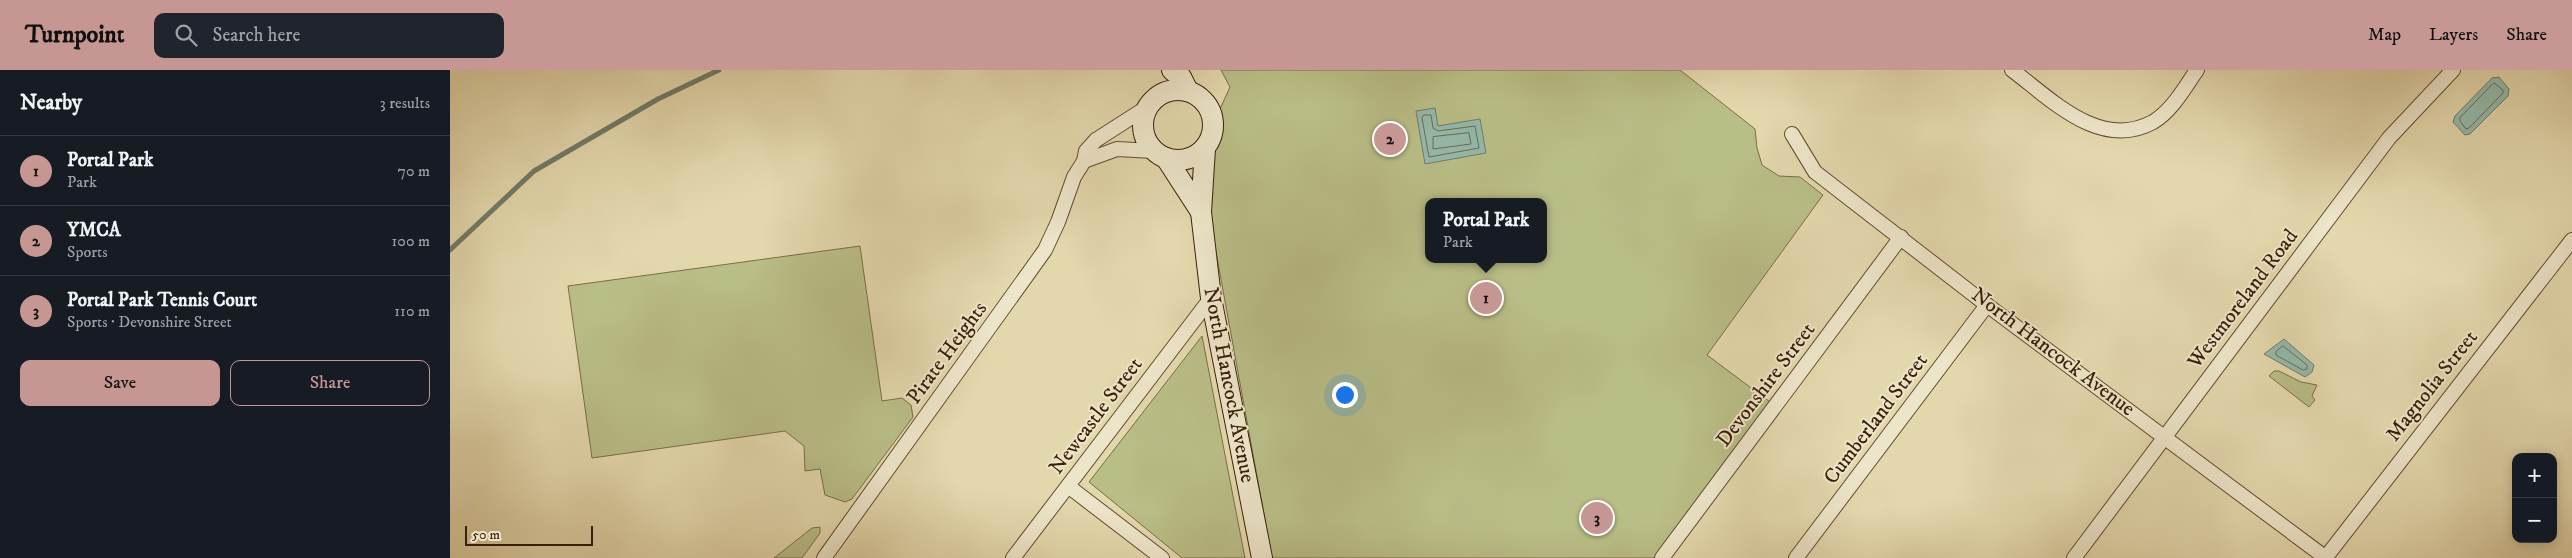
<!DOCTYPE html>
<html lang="en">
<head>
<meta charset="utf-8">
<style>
	body { margin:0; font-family:"IM FELL DW Pica",serif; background:#20242c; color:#f1f3f6 }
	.controls { position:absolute; right:15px; bottom:15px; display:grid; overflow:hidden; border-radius:10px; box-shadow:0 2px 12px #0003 }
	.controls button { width:45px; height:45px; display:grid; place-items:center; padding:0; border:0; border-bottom:1px solid #363941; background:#171b24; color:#f1f3f6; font:25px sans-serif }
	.scale { position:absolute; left:15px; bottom:12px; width:128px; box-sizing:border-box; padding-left:5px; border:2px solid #3a1e07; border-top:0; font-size:14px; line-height:18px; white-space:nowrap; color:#3a1e07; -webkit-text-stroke:4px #ede5c9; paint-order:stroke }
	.you { position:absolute; left:894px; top:324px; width:18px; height:18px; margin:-12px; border:4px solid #fff; border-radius:50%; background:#1a73e8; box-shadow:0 0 0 8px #1a73e833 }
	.badge { display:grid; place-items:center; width:32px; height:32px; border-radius:50%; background:#c59692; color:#111; font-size:16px; font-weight:700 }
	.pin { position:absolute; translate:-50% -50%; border:2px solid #fff; box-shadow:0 1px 5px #0006 }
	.popup { position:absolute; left:975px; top:128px; width:122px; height:65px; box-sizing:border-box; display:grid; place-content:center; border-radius:10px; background:#171b24; filter:drop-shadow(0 1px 4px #0005); font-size:16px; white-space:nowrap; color:#9ea1a6 }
	.popup b { font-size:19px; color:#f1f3f6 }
	.popup::after { content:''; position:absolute; left:50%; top:100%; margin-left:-10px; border:10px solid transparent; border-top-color:#171b24 }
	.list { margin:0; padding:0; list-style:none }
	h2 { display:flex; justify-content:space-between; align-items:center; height:65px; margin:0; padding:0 20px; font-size:21px }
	h2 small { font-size:16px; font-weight:400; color:#9ea1a6 }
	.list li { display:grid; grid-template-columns:32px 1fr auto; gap:15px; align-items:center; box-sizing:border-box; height:70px; padding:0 20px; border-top:1px solid #363941 }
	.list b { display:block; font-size:19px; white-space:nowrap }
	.list p { margin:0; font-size:16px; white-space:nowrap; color:#9ea1a6 }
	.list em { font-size:16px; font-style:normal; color:#9ea1a6 }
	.actions { display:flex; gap:10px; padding:15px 20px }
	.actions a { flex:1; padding:11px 0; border:1px solid #c59692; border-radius:10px; text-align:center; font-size:18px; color:#c59692 }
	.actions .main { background:#c59692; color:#111 }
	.icon { flex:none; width:28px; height:28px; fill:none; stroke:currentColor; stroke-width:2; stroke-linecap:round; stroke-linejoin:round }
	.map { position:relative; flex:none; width:2122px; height:488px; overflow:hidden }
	header { display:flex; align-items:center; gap:30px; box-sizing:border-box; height:70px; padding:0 25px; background:#c59692; color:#111 }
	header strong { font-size:24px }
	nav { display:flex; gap:28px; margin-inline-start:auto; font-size:18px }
	.search { width:350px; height:45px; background:#20242c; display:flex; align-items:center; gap:12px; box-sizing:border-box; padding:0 18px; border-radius:10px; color:#9ea1a6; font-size:19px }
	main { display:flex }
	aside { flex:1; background:#171b24 }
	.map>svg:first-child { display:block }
	.green { fill:#b9bd86; stroke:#7a6e46; fill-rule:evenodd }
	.water { fill:#95b9ab; stroke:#717b69 }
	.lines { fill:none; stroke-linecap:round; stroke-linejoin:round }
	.shore { stroke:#686c59; stroke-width:1 }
	.stream { stroke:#717b69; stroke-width:5 }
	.street-casing { stroke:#644c30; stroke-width:16 }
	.secondary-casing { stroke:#3a1e07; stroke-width:22 }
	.street { stroke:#ede5c9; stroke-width:14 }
	.secondary { stroke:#ede5c9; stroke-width:20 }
	.labels { text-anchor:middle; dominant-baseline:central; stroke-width:4; stroke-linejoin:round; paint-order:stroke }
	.street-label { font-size:21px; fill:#3a1e07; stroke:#ede5c9 }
</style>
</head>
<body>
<header>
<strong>Turnpoint</strong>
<div class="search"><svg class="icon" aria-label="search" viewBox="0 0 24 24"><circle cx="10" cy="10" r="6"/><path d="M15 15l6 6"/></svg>Search here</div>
<nav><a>Map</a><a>Layers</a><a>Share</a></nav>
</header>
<main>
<aside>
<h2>Nearby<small>3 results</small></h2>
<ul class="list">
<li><span class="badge">1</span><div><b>Portal Park</b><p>Park</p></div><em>70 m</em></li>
<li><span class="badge">2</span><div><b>YMCA</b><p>Sports</p></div><em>100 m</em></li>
<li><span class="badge">3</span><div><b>Portal Park Tennis Court</b><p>Sports · Devonshire Street</p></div><em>110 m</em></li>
</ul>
<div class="actions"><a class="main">Save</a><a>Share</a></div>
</aside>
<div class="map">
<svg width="2122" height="488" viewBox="0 0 2122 488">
	<rect width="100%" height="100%" fill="#e3d7ac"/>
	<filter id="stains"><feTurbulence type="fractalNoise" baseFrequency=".004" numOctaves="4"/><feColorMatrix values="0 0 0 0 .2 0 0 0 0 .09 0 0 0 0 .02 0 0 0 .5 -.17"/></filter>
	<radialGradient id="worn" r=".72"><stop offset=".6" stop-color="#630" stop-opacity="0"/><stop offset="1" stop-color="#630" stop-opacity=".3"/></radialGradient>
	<g class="green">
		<path d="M771,0H1230L1305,59L1307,78L1312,95L1329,106L1350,107L1373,125L1257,285L1320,332L1204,488H822L764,171L760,130L764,80L770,68V39L780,17ZM978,132H1094V189H978Z"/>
		<path d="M410,176L432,331L452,328L461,335L463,347L402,429L395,432L375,425L370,399L355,401L354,376L335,361L142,388L118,216Z"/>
		<path d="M752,266L795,488H732L639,412Z"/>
		<path d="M1824,301H1829L1851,312L1867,315L1862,326L1865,330L1859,337L1819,306Z"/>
		<path d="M370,457V463L352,488H324L362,458Z"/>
	</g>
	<g class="water">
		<path d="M2049,7L2059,19L2058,26L2020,64L2015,65L2003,52L2005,46L2042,8Z"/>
		<path d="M985,38L988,56L1030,49L1036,83L975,94L966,41Z"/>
		<path d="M1834,269L1864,295L1862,302L1855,307L1814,284Z"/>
	</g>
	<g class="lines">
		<g class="shore">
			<path d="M2044,13L2053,20V23L2019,58L2016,59L2010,51V48Z"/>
			<path d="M974,45H981L983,58L988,61L1025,56L1029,78L979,87L972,48Z"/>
			<path d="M1019,63L1021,74L983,79V67Z"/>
			<path d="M1833,276L1857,295V299L1853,300L1826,285V282Z"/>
		</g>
		<path class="stream" d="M0,180L84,101L208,29L269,0"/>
		<defs>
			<g id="street">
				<path d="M1562,0C1601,29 1650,81 1703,52C1722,41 1735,17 1747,0"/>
				<path d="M1342,64L1365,102L1537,235L1876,488"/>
				<path d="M634,91L667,79L704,81"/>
				<path d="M618,416L712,488"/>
				<path d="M1876,487L2122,170"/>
				<path d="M374,488L595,180L608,152L624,107L634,91L636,81L646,70L699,36"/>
				<path d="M563,488L761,228"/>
				<path d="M1212,488L1451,167"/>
				<path d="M1346,488L1537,235"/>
				<path d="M1624,488L1939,68L2003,0"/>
			</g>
			<g id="secondary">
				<path d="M722,0L731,7L738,21"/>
				<circle cx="728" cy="55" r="35"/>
				<path d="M755,78L751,142L761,228L812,488"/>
				<path d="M716,88L751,142"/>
			</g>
		</defs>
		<use href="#street" class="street-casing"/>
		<use href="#secondary" class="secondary-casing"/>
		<use href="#street" class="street"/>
		<use href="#secondary" class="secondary"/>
	</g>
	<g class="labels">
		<g class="street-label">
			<text transform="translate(1793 229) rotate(-53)">Westmoreland Road</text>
			<text transform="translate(1603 282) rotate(37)">North Hancock Avenue</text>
			<text transform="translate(497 283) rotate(-54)">Pirate Heights</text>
			<text transform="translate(779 315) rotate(79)">North Hancock Avenue</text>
			<text transform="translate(1316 315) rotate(-53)">Devonshire Street</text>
			<text transform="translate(1982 316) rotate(-52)">Magnolia Street</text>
			<text transform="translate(646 346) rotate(-53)">Newcastle Street</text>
			<text transform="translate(1426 349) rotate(-53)">Cumberland Street</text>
		</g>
	</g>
	<rect width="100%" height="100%" filter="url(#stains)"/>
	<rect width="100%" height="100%" fill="url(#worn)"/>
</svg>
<div class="controls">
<button>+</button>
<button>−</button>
</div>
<div class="scale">50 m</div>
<div class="you"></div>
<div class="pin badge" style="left:1036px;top:228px">1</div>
<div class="popup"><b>Portal Park</b>Park</div>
<div class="pin badge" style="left:940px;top:69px">2</div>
<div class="pin badge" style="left:1147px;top:448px">3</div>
</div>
</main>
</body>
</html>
